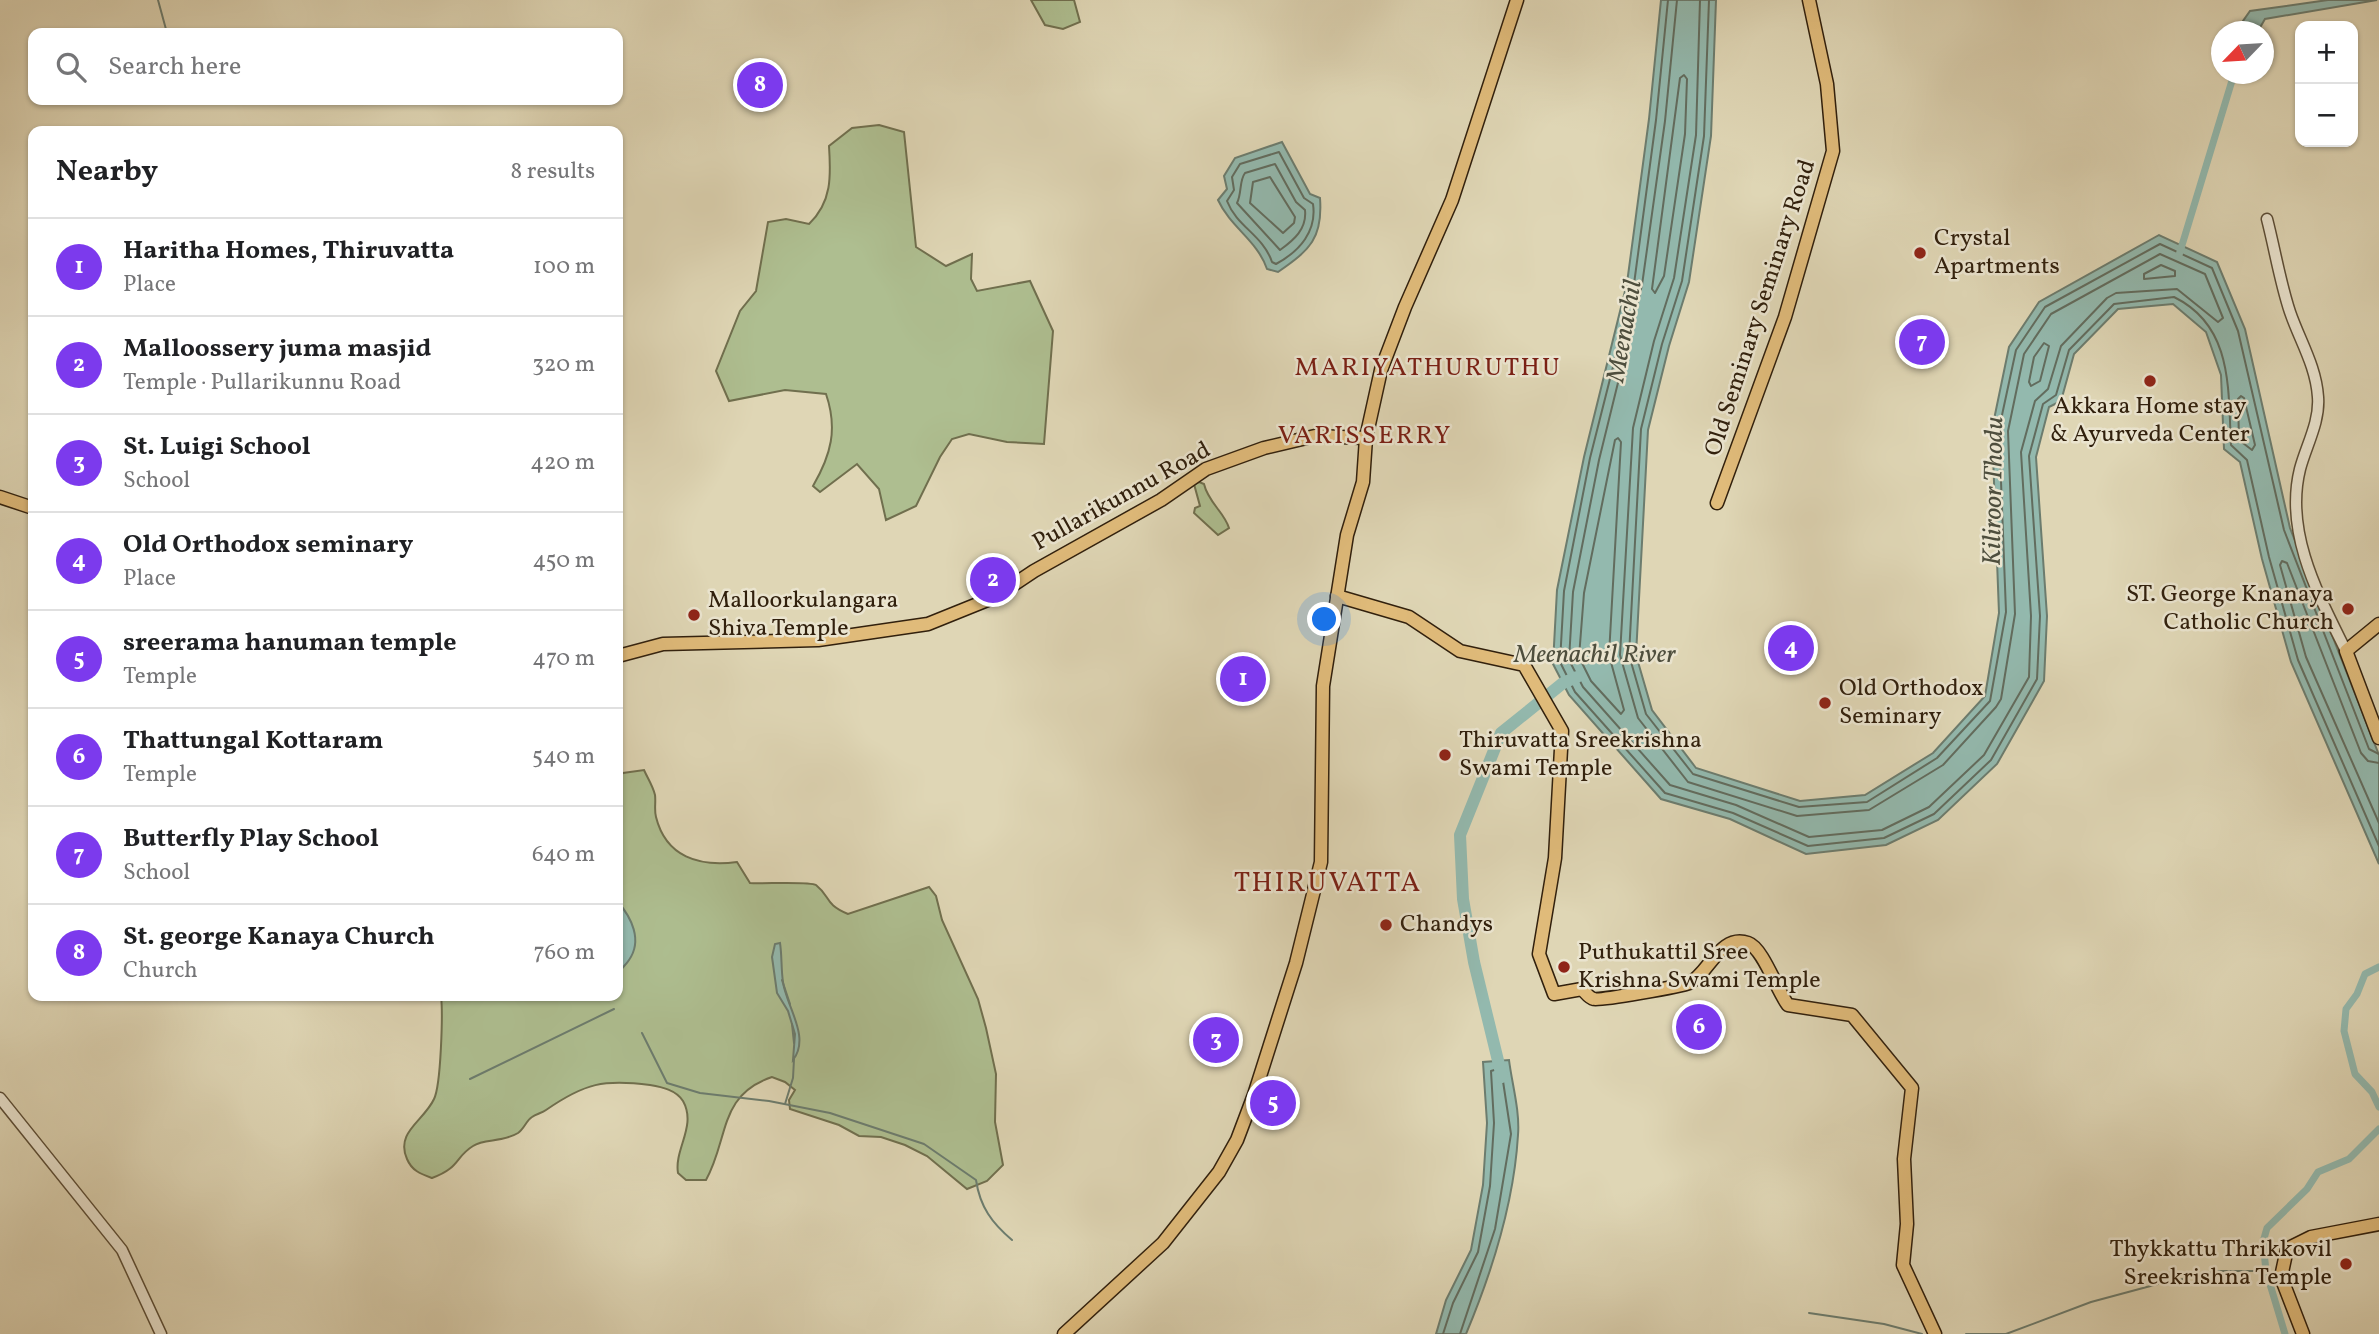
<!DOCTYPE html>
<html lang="en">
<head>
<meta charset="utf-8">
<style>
	body { margin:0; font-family:Vollkorn,serif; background:#f6f6f6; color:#202124 }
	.controls { position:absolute; right:21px; top:21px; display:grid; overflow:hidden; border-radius:14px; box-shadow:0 2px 5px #0004 }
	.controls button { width:63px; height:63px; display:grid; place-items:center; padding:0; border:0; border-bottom:2px solid #e0e0e0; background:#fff; color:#202124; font:35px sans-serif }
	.compass { position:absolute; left:2211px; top:21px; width:63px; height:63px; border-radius:50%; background:#fff; box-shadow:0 2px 5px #0004; rotate:245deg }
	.you { position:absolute; left:1325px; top:620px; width:24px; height:24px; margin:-18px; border:5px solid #fff; border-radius:50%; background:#1a73e8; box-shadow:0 0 0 10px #1a73e833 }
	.badge { display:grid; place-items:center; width:46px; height:46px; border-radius:50%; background:#7c3aed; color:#fff; font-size:23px; font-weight:700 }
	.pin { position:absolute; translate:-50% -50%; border:4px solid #fff; box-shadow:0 2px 7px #0006 }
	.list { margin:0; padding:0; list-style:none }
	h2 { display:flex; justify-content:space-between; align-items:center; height:91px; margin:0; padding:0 28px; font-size:30px }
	h2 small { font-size:23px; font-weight:400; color:#757577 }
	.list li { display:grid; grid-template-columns:46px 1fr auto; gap:21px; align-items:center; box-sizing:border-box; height:98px; padding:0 28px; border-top:2px solid #e0e0e0 }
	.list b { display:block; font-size:26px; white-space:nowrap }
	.list p { margin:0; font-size:23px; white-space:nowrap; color:#757577 }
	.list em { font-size:23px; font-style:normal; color:#757577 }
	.icon { flex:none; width:38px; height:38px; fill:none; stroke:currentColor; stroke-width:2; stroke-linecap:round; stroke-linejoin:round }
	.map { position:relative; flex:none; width:2379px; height:1334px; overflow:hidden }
	.search { position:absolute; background:#fff; box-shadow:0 2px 5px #0004; left:28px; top:28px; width:595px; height:77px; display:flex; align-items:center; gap:18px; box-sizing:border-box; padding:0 24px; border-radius:14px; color:#757577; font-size:26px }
	.panel { position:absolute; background:#fff; box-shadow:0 2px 5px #0004; left:28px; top:126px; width:595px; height:875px; border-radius:14px }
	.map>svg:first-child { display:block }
	.green { fill:#aebe90; stroke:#706f4e; stroke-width:2 }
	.water { fill:#93b9ae; stroke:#6c7c6e; stroke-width:2 }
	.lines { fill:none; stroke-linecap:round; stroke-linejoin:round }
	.shore { stroke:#626c5e; stroke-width:2 }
	.stream { stroke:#6c7c6e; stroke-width:2 }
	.canal { stroke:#93b9ae; stroke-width:7 }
	.river { stroke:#93b9ae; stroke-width:12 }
	.minor-casing { stroke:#5c4e37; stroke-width:13 }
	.major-casing { stroke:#31200d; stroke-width:15 }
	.minor { stroke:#eae4cf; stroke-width:10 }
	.major { stroke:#e0bb7a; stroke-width:12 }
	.poi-dot { fill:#8f2418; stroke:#eae4cf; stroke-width:2.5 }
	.labels { text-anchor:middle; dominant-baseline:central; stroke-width:5; stroke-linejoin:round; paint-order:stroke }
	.poi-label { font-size:24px; fill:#31200d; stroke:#eae4cf; text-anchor:start }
	.street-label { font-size:24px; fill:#31200d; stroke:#eae4cf }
	.water-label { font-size:26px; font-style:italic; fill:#4e4e3d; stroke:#eae4cf }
	.neighbourhood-label { font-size:26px; letter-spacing:2px; fill:#7a1f14; stroke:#eae4cf }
	.quarter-label { font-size:28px; letter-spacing:2px; fill:#7a1f14; stroke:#eae4cf }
</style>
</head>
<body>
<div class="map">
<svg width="2379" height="1334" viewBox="0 0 2379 1334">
	<rect width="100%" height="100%" fill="#dfd6b5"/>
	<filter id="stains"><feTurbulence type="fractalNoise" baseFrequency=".00286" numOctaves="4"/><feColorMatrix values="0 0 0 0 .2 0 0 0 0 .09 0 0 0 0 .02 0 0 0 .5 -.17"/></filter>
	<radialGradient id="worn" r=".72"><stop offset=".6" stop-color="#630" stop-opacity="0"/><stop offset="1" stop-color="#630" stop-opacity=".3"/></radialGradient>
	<g class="green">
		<path d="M1031,0H1074L1080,22L1063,29L1045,25Z"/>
		<path d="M879,125L904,132L916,247L946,266L972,254L971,279L977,291L1030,281L1053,331L1044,444L1007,442L969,434L952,439L940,457L916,506L886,520L879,489L857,464L820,492L813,486C831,455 838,429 826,394L785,390L729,401L716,371L740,311L756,291L768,222L786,219L809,224C832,202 831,176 829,146L852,128Z"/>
		<path d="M1199,482L1204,484C1208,502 1224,512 1229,528L1218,535L1194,513L1195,508L1200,506L1194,484Z"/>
		<path d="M644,770C647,777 653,786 655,795C656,802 654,810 656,817C666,857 699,867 737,862L750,883C762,884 810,881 816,885C831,897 824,904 848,914L929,887L936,896L942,920L978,999L986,1028L996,1074L995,1122L1003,1165L987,1181L967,1189L927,1156L905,1145L881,1137L859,1136L839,1125L790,1109L789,1100L795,1090L785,1082L772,1077C718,1095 729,1139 706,1180H686L678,1173C674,1149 697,1126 683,1101C676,1090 662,1087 650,1085C604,1079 585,1083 546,1110C542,1113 536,1114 532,1117C526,1121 524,1129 518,1133C502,1143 484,1138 473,1146C455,1157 460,1168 432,1178C421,1174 412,1171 407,1159C395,1132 424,1121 434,1099C441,1085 443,1013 441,996H618V778L623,773Z"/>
	</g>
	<g class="water">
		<path d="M1661,0H1716L1711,136L1689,282L1669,346L1648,430L1636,655L1652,710L1696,768L1800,801L1865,795L1933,753L1985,696L1999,613L1992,429L2009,347L2039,302L2159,235L2217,262L2245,329L2290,528L2379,755V864L2291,662L2262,559L2240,462L2224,449L2221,375L2206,332L2173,304L2118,309L2074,354L2061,401L2049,407L2036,457L2047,616L2044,681L1997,764L1938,820L1886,845L1806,854L1730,819L1661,799L1569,695L1553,664L1557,590L1584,457L1627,283L1649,119Z"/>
		<path d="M2328,0H2377L2265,19L2258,31H2241L2243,21L2250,11Z"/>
		<path d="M1282,142L1310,194L1320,198C1323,238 1310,250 1278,272L1267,269C1257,240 1231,228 1218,200L1227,189L1224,176L1235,158Z"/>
		<path d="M618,902C631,917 643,940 629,960C626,965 621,968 618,974Z"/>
		<path d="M780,943C782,955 781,969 783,982C786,1006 811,1037 793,1060L795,1034L788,1011L777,993L772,957L775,944Z"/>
		<path d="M1509,1060C1512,1084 1520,1111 1518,1135C1514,1203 1492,1272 1466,1334H1436L1446,1300L1471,1250L1483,1185L1487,1123L1483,1062Z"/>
	</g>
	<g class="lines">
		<g class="shore">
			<path d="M1668,0L1656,120L1634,284L1590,458L1564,591L1560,662L1575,692L1665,793L1733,813L1808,846L1884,838L1934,814L1991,760L2037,679L2040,616L2029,456L2043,404L2056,395L2069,350L2114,304L2174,297C2233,326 2228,388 2231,445L2247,460L2269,557L2298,660L2379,846"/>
			<path d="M1677,0L1665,121L1642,285L1599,460L1573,592L1569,660L1583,687L1670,785L1736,805L1809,837L1882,830L1929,807L1984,755L2029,677L2031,616L2021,452L2035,401L2048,389L2061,346L2107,298L2116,293L2177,289L2218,322L2223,318L2205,274L2160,254L2051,314L2024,354L2008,431L2015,614L2001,699L1996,707L1943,765L1869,810L1797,816L1688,782L1638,718L1620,655L1633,428L1654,341L1674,278L1696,135L1700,0"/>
			<path d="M1709,0L1704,136L1682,281L1662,344L1641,429L1629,655L1646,714L1693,774L1799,807L1867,802L1937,758L1990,701L2006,612L1999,429L2016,350L2045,307L2160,244L2212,268L2238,331L2284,530L2369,749L2379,754"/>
			<path d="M1684,75L1687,79L1685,134L1664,276L1655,293L1652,289L1680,78Z"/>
			<path d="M1279,152L1304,198L1313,204C1317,231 1300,251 1276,264L1272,262C1263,235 1237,227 1227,201L1234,190L1232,177L1240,164Z"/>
			<path d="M1275,164L1296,202L1305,210C1307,229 1294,240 1280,250L1237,203C1242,193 1239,181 1245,173Z"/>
			<path d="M1270,177L1295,217L1294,223L1283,233L1250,203L1253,182Z"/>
			<path d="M2161,265L2175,271V276L2144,279V274Z"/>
			<path d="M2044,343L2049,346L2040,381L2031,386L2029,382L2034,357Z"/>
			<path d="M2241,396L2244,398L2255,445L2252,450L2239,440L2238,399Z"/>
			<path d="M1618,438L1621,442L1609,655L1624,710L1621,714L1591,681L1579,657L1584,593L1615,440Z"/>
			<path d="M2379,763L2368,761L2361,753L2287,563L2282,561L2280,565L2306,657L2379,823"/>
			<path d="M1443,1334L1453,1303L1478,1252L1490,1186L1494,1123L1491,1071L1501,1068L1511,1134L1495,1229L1460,1334"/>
		</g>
		<g class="stream">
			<path d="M158,0L167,33"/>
			<path d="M782,980L790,1004"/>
			<path d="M792,1024L794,1043"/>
			<path d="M642,1033L667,1083L700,1093L769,1101L830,1113L924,1144L976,1180C980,1207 992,1223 1012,1240"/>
			<path d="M470,1079L614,1009"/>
			<path d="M785,1104L793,1078L794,1059"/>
			<path d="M2170,1282L2218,1271H2266"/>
			<path d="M1809,1313L1884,1324L1922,1334"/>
			<path d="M1966,1334H2006L2091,1302L2158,1284"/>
		</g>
		<g class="canal">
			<path d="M2179,255L2234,74"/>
			<path d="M2379,967L2365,974L2357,994L2346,1009L2344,1031L2355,1074L2372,1092L2379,1107"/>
			<path d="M2285,1334L2266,1271L2263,1242L2267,1228L2307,1189L2318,1172L2349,1159L2379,1129"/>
		</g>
		<path class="river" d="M1502,1077L1474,962L1463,899L1460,835L1501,733L1563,683L1577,677"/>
		<defs>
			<g id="minor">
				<path d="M2267,219C2275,250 2280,282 2290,312C2300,341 2316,366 2318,397C2320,422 2306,446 2300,469C2284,533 2319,596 2346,651"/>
				<path d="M0,1098L122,1250L161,1334"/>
			</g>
			<g id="major">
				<path d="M0,497L33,508"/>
				<path d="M1717,503L1785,317L1833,151L1827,84L1809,0"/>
				<path d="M1337,596L1409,617L1460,651L1524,665L1562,731L1555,858L1539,954L1554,994L1582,989C1586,993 1589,998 1594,999C1599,1001 1682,986 1689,983C1708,975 1720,933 1748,943C1763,948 1777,991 1788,1005L1852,1015L1912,1088L1904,1159L1907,1224L1903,1265L1935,1334"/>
				<path d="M2379,624L2346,651L2379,738"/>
				<path d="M618,656L663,644L818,640L928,624L995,597L1034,571L1161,500L1206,469L1264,448L1315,436L1366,438"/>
				<path d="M1064,1334L1163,1243L1219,1172L1237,1140L1254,1095L1296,963L1321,862L1323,686L1347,535L1363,482L1366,438L1381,370L1405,307L1452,200L1517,0"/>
				<path d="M2303,1334L2281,1277L2287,1249L2311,1237L2379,1224"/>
			</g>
		</defs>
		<use href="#minor" class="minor-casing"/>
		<use href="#major" class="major-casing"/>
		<use href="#minor" class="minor"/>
		<use href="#major" class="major"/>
	</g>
	<g class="poi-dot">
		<circle cx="1920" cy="253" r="7"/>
		<circle cx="2150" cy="381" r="7"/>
		<circle cx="2348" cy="609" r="7"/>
		<circle cx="694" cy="615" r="7"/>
		<circle cx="1825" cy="703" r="7"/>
		<circle cx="1445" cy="755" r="7"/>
		<circle cx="1386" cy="925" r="7"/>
		<circle cx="1564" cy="967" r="7"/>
		<circle cx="2346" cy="1264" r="7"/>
	</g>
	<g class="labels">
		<g class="poi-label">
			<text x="1934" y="239">Crystal<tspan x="1934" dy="28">Apartments</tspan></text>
			<text x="2150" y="407" text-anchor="middle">Akkara Home stay<tspan x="2150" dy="28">&amp; Ayurveda Center</tspan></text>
			<text x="2334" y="595" text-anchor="end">ST. George Knanaya<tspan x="2334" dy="28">Catholic Church</tspan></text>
			<text x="708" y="601">Malloorkulangara<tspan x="708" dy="28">Shiva Temple</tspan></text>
			<text x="1839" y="689">Old Orthodox<tspan x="1839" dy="28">Seminary</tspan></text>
			<text x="1459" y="741">Thiruvatta Sreekrishna<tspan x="1459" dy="28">Swami Temple</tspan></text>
			<text x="1400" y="925">Chandys</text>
			<text x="1578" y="953">Puthukattil Sree<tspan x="1578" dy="28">Krishna Swami Temple</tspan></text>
			<text x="2332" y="1250" text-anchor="end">Thykkattu Thrikkovil<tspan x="2332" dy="28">Sreekrishna Temple</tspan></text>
		</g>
		<g class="street-label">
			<text transform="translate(1761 308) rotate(-72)">Old Seminary Seminary Road</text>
			<text transform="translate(1122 497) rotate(-29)">Pullarikunnu Road</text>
		</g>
		<g class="water-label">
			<text transform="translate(1625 331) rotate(-80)">Meenachil</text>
			<text transform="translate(1994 491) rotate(-89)">Kiliroor Thodu</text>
			<text x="1595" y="655">Meenachil River</text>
		</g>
		<g class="neighbourhood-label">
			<text x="1428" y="368">MARIYATHURUTHU</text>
			<text x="1365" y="436">VARISSERRY</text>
		</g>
		<g class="quarter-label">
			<text x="1328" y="883">THIRUVATTA</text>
		</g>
	</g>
	<rect width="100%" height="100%" filter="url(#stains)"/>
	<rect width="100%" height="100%" fill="url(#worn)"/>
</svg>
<div class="controls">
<button>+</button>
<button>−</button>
</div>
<svg class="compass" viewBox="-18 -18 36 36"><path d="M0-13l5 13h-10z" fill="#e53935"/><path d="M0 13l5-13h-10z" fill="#757577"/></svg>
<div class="you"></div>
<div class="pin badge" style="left:1243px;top:679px">1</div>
<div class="pin badge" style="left:993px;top:580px">2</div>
<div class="pin badge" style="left:1216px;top:1040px">3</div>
<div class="pin badge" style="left:1791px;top:648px">4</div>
<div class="pin badge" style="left:1273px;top:1103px">5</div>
<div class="pin badge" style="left:1699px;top:1027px">6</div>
<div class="pin badge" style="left:1922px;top:342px">7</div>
<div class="pin badge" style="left:760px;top:85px">8</div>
<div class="search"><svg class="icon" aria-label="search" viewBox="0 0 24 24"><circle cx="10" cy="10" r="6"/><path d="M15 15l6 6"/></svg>Search here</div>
<section class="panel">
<h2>Nearby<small>8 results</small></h2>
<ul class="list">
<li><span class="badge">1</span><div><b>Haritha Homes, Thiruvatta</b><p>Place</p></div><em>100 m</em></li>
<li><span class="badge">2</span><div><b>Malloossery juma masjid</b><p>Temple · Pullarikunnu Road</p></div><em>320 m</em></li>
<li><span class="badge">3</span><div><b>St. Luigi School</b><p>School</p></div><em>420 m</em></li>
<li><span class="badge">4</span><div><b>Old Orthodox seminary</b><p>Place</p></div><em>450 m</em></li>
<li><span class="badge">5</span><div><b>sreerama hanuman temple</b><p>Temple</p></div><em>470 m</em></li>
<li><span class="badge">6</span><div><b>Thattungal Kottaram</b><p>Temple</p></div><em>540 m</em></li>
<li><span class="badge">7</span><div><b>Butterfly Play School</b><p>School</p></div><em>640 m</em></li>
<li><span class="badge">8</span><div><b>St. george Kanaya Church</b><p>Church</p></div><em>760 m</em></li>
</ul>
</section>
</div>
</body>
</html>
